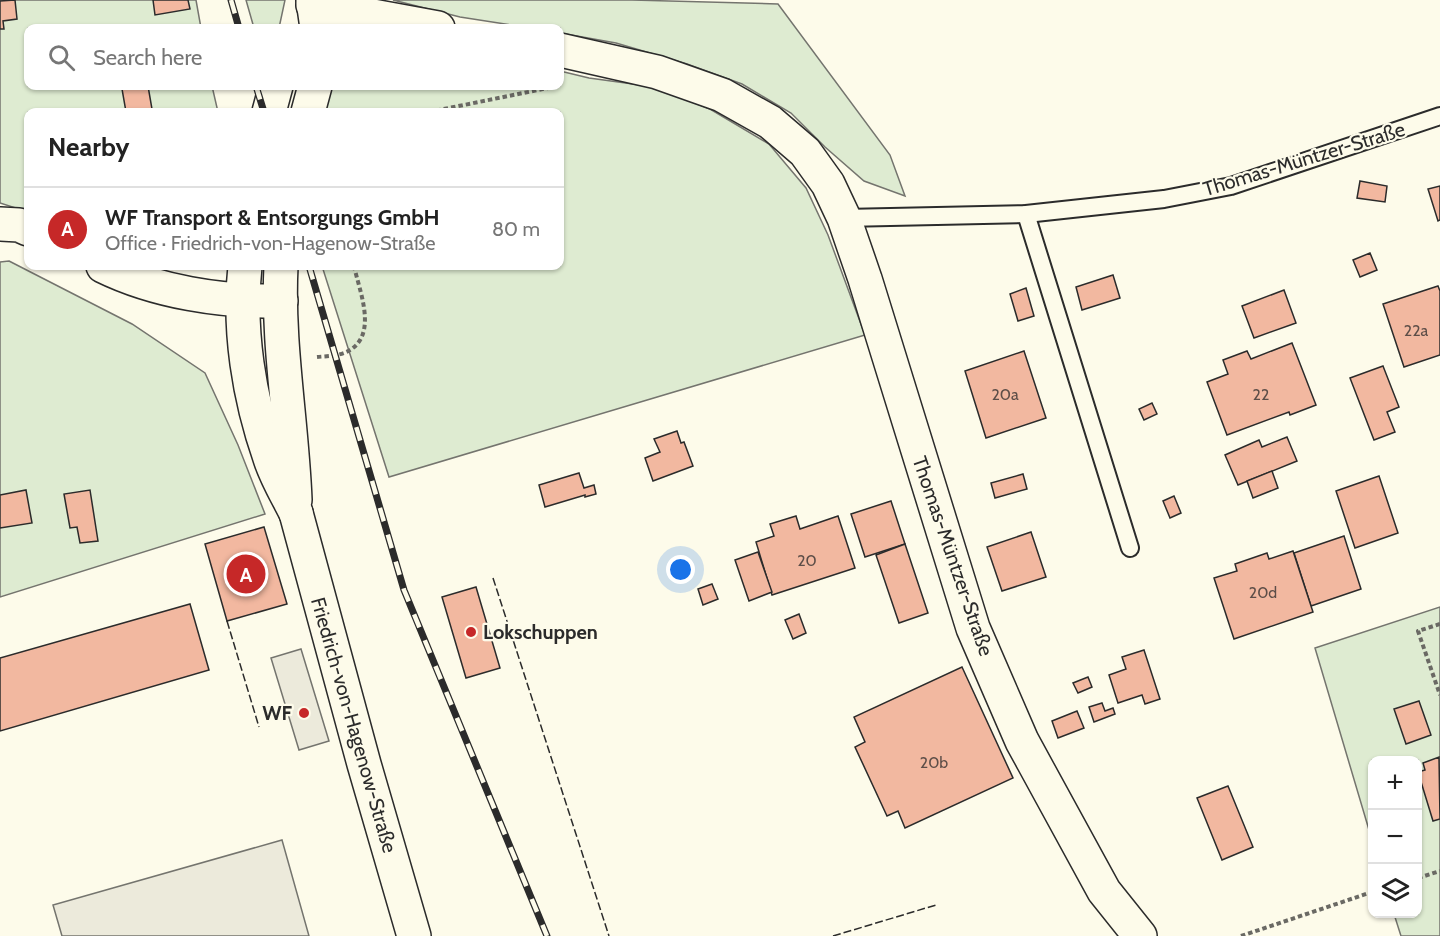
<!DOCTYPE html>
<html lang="en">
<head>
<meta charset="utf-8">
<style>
	body { margin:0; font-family:Cabin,sans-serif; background:#f2f2f2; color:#222 }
	.controls { position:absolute; right:18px; bottom:18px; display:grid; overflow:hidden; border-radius:12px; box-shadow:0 2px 4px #0004 }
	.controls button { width:54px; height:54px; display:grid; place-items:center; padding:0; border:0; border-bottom:2px solid #e0e0e0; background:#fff; color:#222; font:30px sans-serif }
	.you { position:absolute; left:681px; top:570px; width:21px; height:21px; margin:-15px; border:4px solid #fff; border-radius:50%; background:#1a73e8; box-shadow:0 0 0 9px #1a73e833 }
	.badge { display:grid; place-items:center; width:39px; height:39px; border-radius:50%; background:#c62828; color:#fff; font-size:20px; font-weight:700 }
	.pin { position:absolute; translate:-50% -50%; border:3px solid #fff; box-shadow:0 2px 6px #0006 }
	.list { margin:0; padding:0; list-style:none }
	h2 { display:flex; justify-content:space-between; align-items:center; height:78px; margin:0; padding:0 24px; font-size:26px }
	h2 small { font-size:20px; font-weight:400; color:#767676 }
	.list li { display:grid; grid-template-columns:39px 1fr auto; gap:18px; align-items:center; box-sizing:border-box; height:84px; padding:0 24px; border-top:2px solid #e0e0e0 }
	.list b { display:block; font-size:22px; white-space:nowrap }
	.list p { margin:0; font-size:20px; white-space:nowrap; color:#767676 }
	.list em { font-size:20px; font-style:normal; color:#767676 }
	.icon { flex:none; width:33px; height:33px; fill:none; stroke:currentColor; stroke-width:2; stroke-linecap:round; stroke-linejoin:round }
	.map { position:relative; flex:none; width:1440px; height:936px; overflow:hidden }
	.search { position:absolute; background:#fff; box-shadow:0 2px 4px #0004; left:24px; top:24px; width:540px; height:66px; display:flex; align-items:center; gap:15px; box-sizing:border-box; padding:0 21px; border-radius:12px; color:#767676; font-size:22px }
	.panel { position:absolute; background:#fff; box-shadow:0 2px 4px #0004; left:24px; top:108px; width:540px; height:162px; border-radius:12px }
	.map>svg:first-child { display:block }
	.green { fill:#deebd1; stroke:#74746e; stroke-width:1.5 }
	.parking { fill:#eceadb; stroke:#74746e; stroke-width:1.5 }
	.building { fill:#f2b8a0; stroke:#2b2b2b; stroke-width:1.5 }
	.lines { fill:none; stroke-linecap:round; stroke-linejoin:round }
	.service-casing { stroke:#2b2b2b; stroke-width:20 }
	.minor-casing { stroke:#2b2b2b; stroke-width:36 }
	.tertiary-casing { stroke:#2b2b2b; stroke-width:36 }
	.path { stroke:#6a6964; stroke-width:4; stroke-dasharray:4.5 3; stroke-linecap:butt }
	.service { stroke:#fdfbea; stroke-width:16 }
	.minor { stroke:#fdfbea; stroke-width:33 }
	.tertiary { stroke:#fdfbea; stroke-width:33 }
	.rail-casing { stroke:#2b2b2b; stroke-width:7 }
	.rail { stroke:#fdfbea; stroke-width:4.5; stroke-dasharray:14; stroke-linecap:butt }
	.fence { stroke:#2b2b2b; stroke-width:1.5; stroke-dasharray:8 3; stroke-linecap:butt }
	.poi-dot { fill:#c62828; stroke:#fdfbea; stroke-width:2 }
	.labels { text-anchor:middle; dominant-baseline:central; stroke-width:4.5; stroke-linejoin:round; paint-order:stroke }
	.number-label { font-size:16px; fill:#5d4e48 }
	.street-label { font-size:20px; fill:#2b2b2b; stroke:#fdfbea }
	.poi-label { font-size:20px; font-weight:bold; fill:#2b2b2b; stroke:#fdfbea; text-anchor:start }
</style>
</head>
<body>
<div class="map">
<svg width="1440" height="936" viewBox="0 0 1440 936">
	<rect width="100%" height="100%" fill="#fdfbea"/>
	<g class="green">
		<path d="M0,0H196L201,28H28V86H212L218,112H28V212L0,203Z"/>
		<path d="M246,0H285L279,28H254Z"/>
		<path d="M393,0H632L778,4L890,155L905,196L864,181L825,147L791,113L742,84L687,64L616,43L560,33V28H531L460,17Z"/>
		<path d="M560,71L589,78L655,87L710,109L769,144L806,188L828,235L865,335L389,477L322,266H560V112H318L325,86H560Z"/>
		<path d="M9,261L132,324L205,373L238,445L265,514L0,597V262Z"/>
		<path d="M1440,607V936H1401L1394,914H1418V760H1372V840L1315,648Z"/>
	</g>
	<g class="parking">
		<path d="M301,649L329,741L299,750L271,658Z"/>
		<path d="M282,840L309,936H62L53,905Z"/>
	</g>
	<g class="building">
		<path d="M15,0L17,19L3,21L4,29H0V1Z"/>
		<path d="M153,0H188L190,9L155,15Z"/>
		<path d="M148,86L152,109L126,112L122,89Z"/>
		<path d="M1360,181L1387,186L1385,202L1357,198Z"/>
		<path d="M1440,186V220L1438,221L1428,189Z"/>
		<path d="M1370,253L1377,270L1360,277L1353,260Z"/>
		<path d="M1113,275L1120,298L1082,310L1076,287Z"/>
		<path d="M1438,286L1440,291V355L1404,367L1383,304Z"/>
		<path d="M1026,288L1034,316L1018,321L1010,294Z"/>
		<path d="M1284,290L1296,323L1254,338L1242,306Z"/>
		<path d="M1292,343L1316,405L1290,415L1289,412L1227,435L1207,382L1228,374L1223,360L1247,351L1251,359Z"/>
		<path d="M1024,351L1046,418L986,438L965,371Z"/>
		<path d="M1383,366L1399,407L1387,412L1395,432L1374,440L1350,378Z"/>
		<path d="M1152,403L1157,414L1144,420L1139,409Z"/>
		<path d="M677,431L681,443L684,442L693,466L653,481L645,458L660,452L654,439Z"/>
		<path d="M1287,437L1297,461L1238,485L1225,455L1259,440L1262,447Z"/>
		<path d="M1272,471L1278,488L1253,498L1247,481Z"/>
		<path d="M579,473L584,488L594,485L596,494L585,497V495L545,507L539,485Z"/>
		<path d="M1023,474L1027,489L995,498L991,483Z"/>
		<path d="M1379,476L1398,533L1355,548L1336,491Z"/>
		<path d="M26,490L32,523L0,528V495Z"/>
		<path d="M90,490L98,541L80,543L77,527L70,528L64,494Z"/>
		<path d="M1174,496L1181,513L1170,518L1163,501Z"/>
		<path d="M891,501L905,544L865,557L851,514Z"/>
		<path d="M796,516L800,529L838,516L855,568L772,595L756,542L774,536L770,524Z"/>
		<path d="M264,527L287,604L227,621L205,544Z"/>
		<path d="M1031,532L1046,577L1002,591L987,547Z"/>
		<path d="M1344,536L1361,589L1311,606L1294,553Z"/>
		<path d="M905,544L928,613L899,623L876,555Z"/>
		<path d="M1293,551L1313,612L1234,639L1214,578L1237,571L1235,564L1267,553L1269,559Z"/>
		<path d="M758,552L772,592L749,601L735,560Z"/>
		<path d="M712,584L718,599L703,605L698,589Z"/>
		<path d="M476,587L500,668L466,678L442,597Z"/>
		<path d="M190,604L209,670L0,731V658Z"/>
		<path d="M799,614L806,633L793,639L785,620Z"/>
		<path d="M1144,650L1160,699L1145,704L1142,695L1118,703L1109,675L1126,669L1122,657Z"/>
		<path d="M962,667L1013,778L905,828L898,811L887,816L855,747L865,742L854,717Z"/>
		<path d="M1088,677L1092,687L1078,693L1073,683Z"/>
		<path d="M1419,701L1431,735L1406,744L1394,709Z"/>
		<path d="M1102,703L1105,711L1113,708L1115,714L1094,722L1089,707Z"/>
		<path d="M1077,711L1084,728L1058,738L1052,721Z"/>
		<path d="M1439,757L1440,819L1433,821L1418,772L1425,770L1423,763Z"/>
		<path d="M1228,786L1253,847L1222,860L1197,798Z"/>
	</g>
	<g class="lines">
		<defs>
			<g id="service">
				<path d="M1026,214L1130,548"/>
				<path d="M844,218L1026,214L1164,199L1231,186L1440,116"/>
			</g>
			<g id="minor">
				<path d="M313,5L438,28"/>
				<path d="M560,50L657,72L722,95L770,122L805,152L828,184L844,218L865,279L973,628L1022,741L1104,891L1140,936"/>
				<path d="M0,224L19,225L28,229"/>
				<path d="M103,266C156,292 222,302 281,301"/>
				<path d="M296,513L364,764L414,936"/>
			</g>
			<g id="tertiary">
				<path d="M313,0L317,28"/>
				<path d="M269,112L276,86"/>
				<path d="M308,112L315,86"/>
				<path d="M245,266C238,330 249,398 270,458C276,477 287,495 296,513"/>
				<path d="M281,266C277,344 292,422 295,500"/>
			</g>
		</defs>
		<use href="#service" class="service-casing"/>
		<use href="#minor" class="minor-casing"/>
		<use href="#tertiary" class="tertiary-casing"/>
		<g class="path">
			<path d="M429,112L558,86"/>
			<path d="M317,357C327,356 341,356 350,350C378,333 359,290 354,266"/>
			<path d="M1440,624L1418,631L1440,695"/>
			<path d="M1418,878L1440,871"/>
			<path d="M1241,936L1372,892"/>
		</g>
		<use href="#service" class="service"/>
		<use href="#minor" class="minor"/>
		<use href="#tertiary" class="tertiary"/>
		<defs>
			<g id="rail">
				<path d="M231,0L239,28"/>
				<path d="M256,86L264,112"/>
				<path d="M309,266L404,590L547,936"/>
			</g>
		</defs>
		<use href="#rail" class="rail-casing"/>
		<use href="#rail" class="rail"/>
		<g class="fence">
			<path d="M493,578L609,936"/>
			<path d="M227,621L259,727"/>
			<path d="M833,936L936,905"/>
		</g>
	</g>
	<g class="poi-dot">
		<circle cx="471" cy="632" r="6"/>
		<circle cx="304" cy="713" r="6"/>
	</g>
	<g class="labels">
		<g class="number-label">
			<text x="1416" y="330">22a</text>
			<text x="1005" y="394">20a</text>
			<text x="1261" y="394">22</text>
			<text x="807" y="560">20</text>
			<text x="1263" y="592">20d</text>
			<text x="934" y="762">20b</text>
		</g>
		<g class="street-label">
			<text transform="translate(1304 159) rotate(-17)">Thomas-Müntzer-Straße</text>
			<text transform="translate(953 556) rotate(71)">Thomas-Müntzer-Straße</text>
			<text transform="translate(354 725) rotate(74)">Friedrich-von-Hagenow-Straße</text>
		</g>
		<g class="poi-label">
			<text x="483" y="632">Lokschuppen</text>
			<text x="292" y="713" text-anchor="end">WF</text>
		</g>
	</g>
</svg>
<div class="controls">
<button>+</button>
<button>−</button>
<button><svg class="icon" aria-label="layers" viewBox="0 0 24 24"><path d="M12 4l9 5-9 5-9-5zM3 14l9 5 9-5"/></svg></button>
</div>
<div class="you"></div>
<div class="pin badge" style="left:246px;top:574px">A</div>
<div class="search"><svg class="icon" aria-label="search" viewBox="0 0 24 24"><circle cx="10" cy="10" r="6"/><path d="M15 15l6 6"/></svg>Search here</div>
<section class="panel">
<h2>Nearby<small></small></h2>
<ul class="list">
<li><span class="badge">A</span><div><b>WF Transport &amp; Entsorgungs GmbH</b><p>Office · Friedrich-von-Hagenow-Straße</p></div><em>80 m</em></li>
</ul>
</section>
</div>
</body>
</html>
